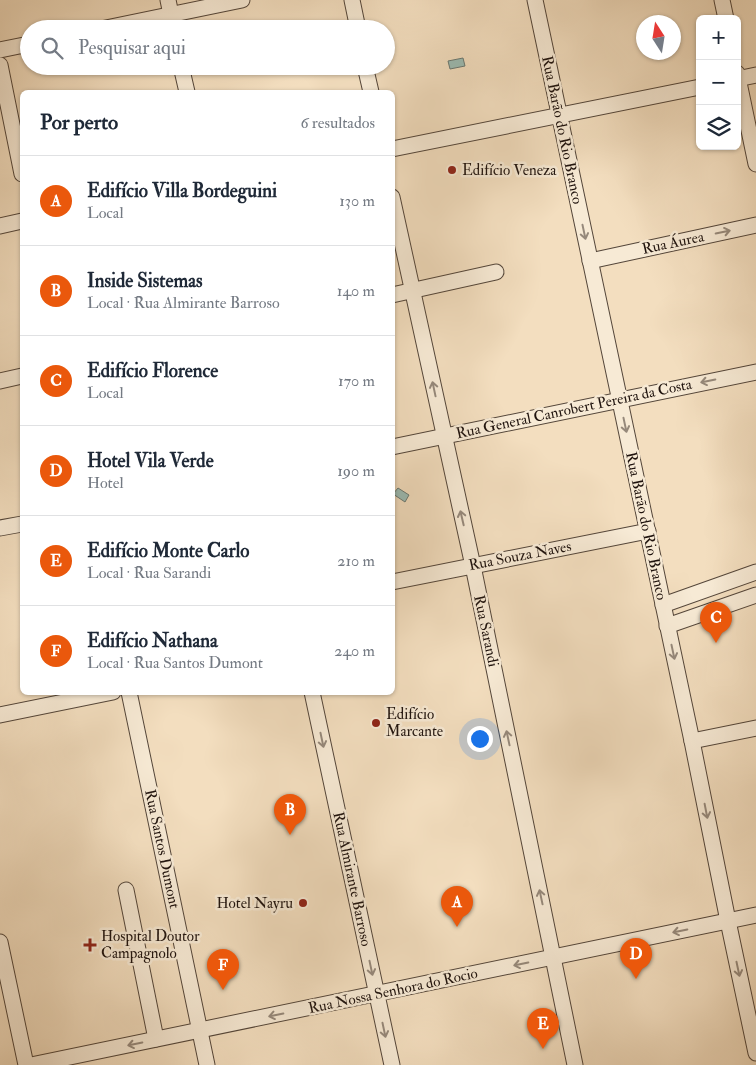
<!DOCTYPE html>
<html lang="pt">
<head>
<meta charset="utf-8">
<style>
	body { margin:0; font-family:"IM FELL Double Pica",serif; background:#f6f6f7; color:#1f2937 }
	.controls { position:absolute; right:15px; top:15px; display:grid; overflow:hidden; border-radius:8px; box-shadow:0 1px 4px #0004 }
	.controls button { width:45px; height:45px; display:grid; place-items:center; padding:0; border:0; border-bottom:1px solid #e0e1e3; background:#fff; color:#1f2937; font:25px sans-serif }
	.compass { position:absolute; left:636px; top:15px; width:45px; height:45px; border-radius:50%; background:#fff; box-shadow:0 1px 4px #0004; rotate:348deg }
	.you { position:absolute; left:479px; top:738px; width:18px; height:18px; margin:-12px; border:4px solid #fff; border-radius:50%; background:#1a73e8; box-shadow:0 0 0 8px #1a73e833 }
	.badge { display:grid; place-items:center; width:32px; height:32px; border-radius:50%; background:#ea580c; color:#fff; font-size:16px; font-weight:700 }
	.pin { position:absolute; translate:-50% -41px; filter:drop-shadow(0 1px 2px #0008) }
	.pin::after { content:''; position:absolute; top:26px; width:18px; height:15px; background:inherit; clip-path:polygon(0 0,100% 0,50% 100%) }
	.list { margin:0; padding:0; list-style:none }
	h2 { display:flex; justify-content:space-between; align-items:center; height:65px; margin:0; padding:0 20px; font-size:21px }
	h2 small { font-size:16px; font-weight:400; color:#747a83 }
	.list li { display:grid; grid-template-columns:32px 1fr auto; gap:15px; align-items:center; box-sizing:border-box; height:90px; padding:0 20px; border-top:1px solid #e0e1e3 }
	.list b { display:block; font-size:19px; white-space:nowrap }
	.list p { margin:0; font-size:16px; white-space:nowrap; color:#747a83 }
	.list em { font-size:16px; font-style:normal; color:#747a83 }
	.icon { flex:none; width:28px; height:28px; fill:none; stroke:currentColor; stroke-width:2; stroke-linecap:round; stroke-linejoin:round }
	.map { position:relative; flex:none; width:756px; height:1065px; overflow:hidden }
	.search { position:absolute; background:#fff; box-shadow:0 1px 4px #0004; left:20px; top:20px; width:375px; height:55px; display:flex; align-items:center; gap:12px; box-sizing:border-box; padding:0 18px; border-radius:28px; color:#747a83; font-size:19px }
	.panel { position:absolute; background:#fff; box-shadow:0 1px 4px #0004; left:20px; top:90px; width:375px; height:605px; border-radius:8px }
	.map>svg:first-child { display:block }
	.water { fill:#9bbcb4; stroke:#697872 }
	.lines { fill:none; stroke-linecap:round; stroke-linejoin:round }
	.minor-casing { stroke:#54463a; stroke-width:17 }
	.minor { stroke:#f7ead5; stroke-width:15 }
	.oneway { stroke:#96897b }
	.poi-dot { fill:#8f2418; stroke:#f7ead5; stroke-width:2 }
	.labels { text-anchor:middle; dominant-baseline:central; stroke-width:5; stroke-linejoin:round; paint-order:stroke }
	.street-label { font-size:15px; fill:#1f130e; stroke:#f7ead5 }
	.poi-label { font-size:15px; fill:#1f130e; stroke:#f7ead5; text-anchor:start }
</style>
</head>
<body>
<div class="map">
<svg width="756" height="1065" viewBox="0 0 756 1065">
	<rect width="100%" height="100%" fill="#f3debf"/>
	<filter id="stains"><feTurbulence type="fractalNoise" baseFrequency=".004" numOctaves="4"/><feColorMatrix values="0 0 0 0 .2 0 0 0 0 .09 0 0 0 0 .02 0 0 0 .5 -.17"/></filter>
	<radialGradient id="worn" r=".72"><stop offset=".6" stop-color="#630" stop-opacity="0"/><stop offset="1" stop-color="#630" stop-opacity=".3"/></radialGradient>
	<g class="water">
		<path d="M463,58L465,66L450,69L448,61Z"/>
		<path d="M398,488L409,495L405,502L393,494Z"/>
	</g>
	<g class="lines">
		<defs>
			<g id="minor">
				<path d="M168,0L174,29"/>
				<path d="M352,0L358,29"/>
				<path d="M535,0L692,741L728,921L756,1053"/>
				<path d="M722,0L726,19"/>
				<path d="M101,29L242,0"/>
				<path d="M0,50L29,44"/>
				<path d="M0,65L22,174"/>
				<path d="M181,66L187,92"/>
				<path d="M365,66L371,92"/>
				<path d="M737,73L756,164"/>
				<path d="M737,79L756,75"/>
				<path d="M392,149L700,87"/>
				<path d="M392,197L473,566L575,1065"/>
				<path d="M0,226L22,221"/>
				<path d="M590,261L756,225"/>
				<path d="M392,295L496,272"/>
				<path d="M0,381L22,376"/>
				<path d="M392,447L756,372"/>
				<path d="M0,528L22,524"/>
				<path d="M392,582L648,531"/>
				<path d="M663,605L756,572"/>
				<path d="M667,626L756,595"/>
				<path d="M129,692L207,1065"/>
				<path d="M312,692L392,1065"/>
				<path d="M0,715L113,692"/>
				<path d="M692,741L756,728"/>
				<path d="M126,890L156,1039"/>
				<path d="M0,942L26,1065"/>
				<path d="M31,1065L756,915"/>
			</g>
		</defs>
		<use href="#minor" class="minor-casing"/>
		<use href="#minor" class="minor"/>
	</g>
	<defs><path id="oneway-shaft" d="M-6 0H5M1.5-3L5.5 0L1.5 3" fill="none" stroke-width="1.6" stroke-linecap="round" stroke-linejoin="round" transform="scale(1.25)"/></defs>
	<g class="oneway">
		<use href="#oneway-shaft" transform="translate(584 232) rotate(78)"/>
		<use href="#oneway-shaft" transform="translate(723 232) rotate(-12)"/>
		<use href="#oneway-shaft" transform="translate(708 381) rotate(168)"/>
		<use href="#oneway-shaft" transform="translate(434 389) rotate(-102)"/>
		<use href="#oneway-shaft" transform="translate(625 425) rotate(78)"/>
		<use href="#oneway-shaft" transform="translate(462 518) rotate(-103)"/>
		<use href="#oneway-shaft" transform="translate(673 652) rotate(78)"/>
		<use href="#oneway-shaft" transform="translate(508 738) rotate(-102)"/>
		<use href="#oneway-shaft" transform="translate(322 740) rotate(78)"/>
		<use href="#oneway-shaft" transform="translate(706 811) rotate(79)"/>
		<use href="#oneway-shaft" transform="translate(541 897) rotate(-102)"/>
		<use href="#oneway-shaft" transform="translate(680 931) rotate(168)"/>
		<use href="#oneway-shaft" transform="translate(521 964) rotate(168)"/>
		<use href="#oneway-shaft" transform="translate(371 968) rotate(78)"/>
		<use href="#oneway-shaft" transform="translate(738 969) rotate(78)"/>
		<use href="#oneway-shaft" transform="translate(276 1015) rotate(169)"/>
		<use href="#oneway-shaft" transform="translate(384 1030) rotate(78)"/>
		<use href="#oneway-shaft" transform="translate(135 1044) rotate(168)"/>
	</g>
	<g class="poi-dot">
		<circle cx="452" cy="170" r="5"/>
		<circle cx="376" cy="723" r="5"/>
		<circle cx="303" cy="903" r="5"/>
		<path d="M87.5 937.5h5v5h5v5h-5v5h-5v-5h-5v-5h5z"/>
	</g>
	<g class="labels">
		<g class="street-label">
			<text transform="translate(562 130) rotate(78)">Rua Barão do Rio Branco</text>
			<text transform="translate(673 243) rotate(-12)">Rua Áurea</text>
			<text transform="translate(574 409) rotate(-12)">Rua General Canrobert Pereira da Costa</text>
			<text transform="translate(646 526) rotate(78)">Rua Barão do Rio Branco</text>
			<text transform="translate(520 556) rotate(-11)">Rua Souza Naves</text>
			<text transform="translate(486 631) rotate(78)">Rua Sarandi</text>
			<text transform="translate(162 849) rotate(78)">Rua Santos Dumont</text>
			<text transform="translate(352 879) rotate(78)">Rua Almirante Barroso</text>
			<text transform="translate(393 991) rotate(-12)">Rua Nossa Senhora do Rocio</text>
		</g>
		<g class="poi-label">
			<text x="462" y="170">Edifício Veneza</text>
			<text x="386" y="714">Edifício<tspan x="386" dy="17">Marcante</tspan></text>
			<text x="293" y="903" text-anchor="end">Hotel Nayru</text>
			<text x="101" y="936">Hospital Doutor<tspan x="101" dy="17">Campagnolo</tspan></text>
		</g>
	</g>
	<rect width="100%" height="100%" filter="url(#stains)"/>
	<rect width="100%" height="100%" fill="url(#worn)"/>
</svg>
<div class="controls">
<button>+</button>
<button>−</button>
<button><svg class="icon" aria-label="layers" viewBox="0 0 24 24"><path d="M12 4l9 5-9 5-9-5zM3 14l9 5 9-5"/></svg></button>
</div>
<svg class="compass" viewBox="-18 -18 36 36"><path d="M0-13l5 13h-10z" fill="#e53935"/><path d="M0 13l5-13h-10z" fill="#747a83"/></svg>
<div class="you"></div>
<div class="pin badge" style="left:457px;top:927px">A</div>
<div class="pin badge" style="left:290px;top:835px">B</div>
<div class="pin badge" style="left:716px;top:643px">C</div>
<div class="pin badge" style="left:636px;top:979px">D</div>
<div class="pin badge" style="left:543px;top:1049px">E</div>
<div class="pin badge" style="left:223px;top:990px">F</div>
<div class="search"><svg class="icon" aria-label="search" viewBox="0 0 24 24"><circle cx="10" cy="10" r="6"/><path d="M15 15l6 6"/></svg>Pesquisar aqui</div>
<section class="panel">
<h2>Por perto<small>6 resultados</small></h2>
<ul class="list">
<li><span class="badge">A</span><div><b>Edifício Villa Bordeguini</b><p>Local</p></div><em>130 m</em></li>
<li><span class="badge">B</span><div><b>Inside Sistemas</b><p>Local · Rua Almirante Barroso</p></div><em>140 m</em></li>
<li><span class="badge">C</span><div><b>Edifício Florence</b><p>Local</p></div><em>170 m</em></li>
<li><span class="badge">D</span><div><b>Hotel Vila Verde</b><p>Hotel</p></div><em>190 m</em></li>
<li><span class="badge">E</span><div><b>Edifício Monte Carlo</b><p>Local · Rua Sarandi</p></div><em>210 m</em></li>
<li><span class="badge">F</span><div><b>Edifício Nathana</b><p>Local · Rua Santos Dumont</p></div><em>240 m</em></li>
</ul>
</section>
</div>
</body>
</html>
